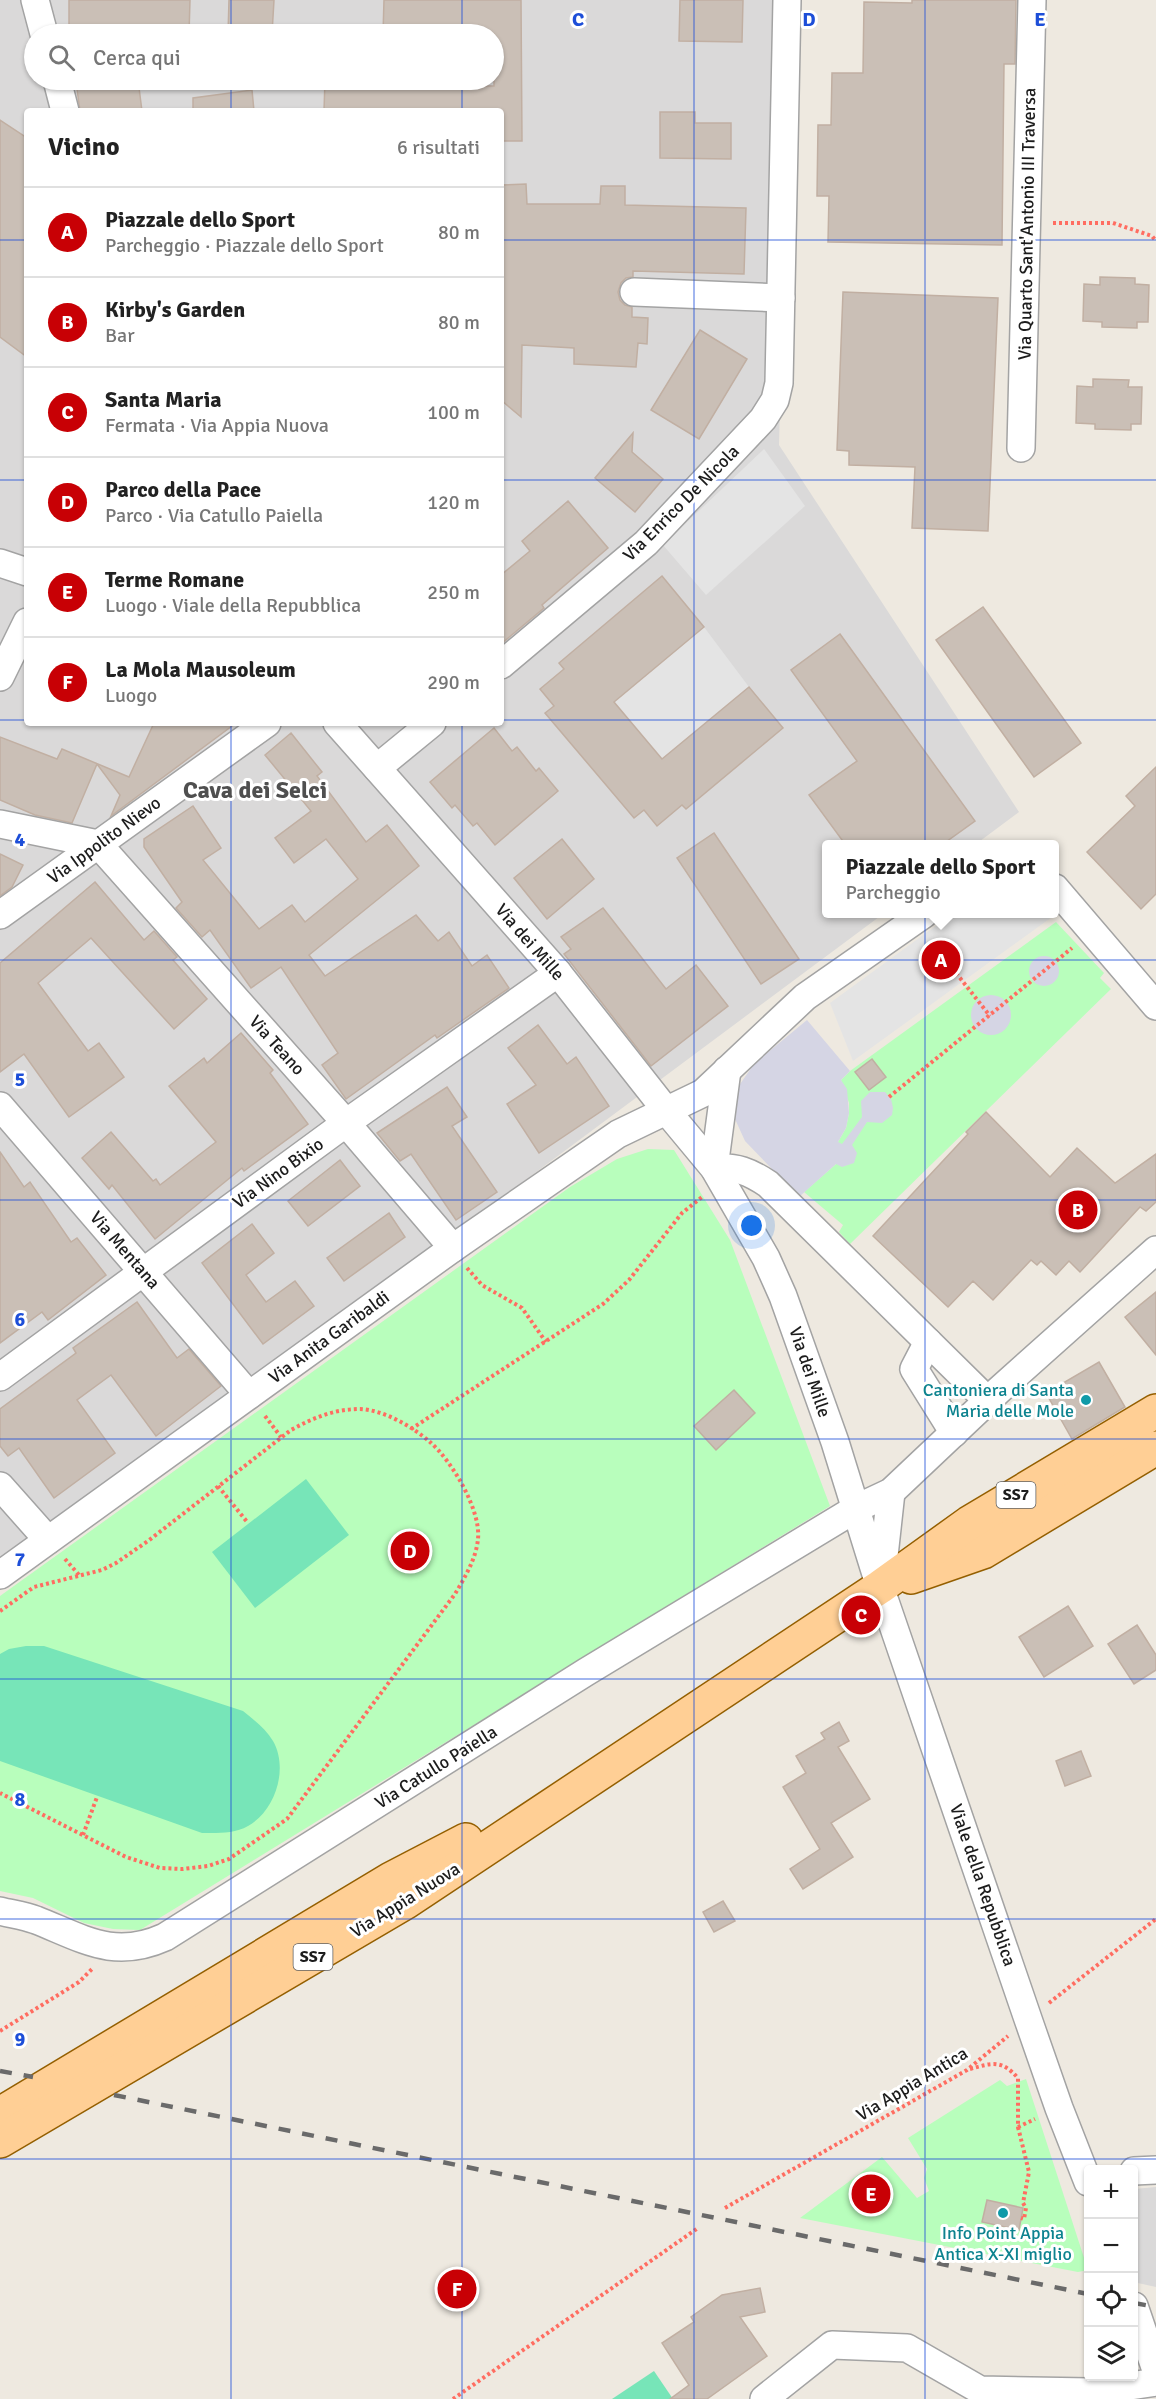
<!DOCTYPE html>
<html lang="it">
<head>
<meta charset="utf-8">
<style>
	body { margin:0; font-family:Signika,sans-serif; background:#f2f2f2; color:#222 }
	.controls { position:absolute; right:18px; bottom:18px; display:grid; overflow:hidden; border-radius:6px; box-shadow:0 2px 4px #0004 }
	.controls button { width:54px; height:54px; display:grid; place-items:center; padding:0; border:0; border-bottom:2px solid #e0e0e0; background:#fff; color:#222; font:30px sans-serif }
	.you { position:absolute; left:752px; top:1226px; width:21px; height:21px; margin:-15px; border:4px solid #fff; border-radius:50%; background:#1a73e8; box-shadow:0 0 0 9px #1a73e833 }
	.badge { display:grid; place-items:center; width:39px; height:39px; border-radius:50%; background:#c80005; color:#fff; font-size:20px; font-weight:700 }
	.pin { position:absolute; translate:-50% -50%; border:3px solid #fff; box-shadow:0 2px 6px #0006 }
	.popup { position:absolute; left:822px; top:840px; width:237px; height:78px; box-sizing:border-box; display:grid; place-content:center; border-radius:6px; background:#fff; filter:drop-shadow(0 2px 4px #0005); font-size:20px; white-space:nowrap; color:#767676 }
	.popup b { font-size:22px; color:#222 }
	.popup::after { content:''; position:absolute; left:50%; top:100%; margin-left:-12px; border:12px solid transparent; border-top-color:#fff }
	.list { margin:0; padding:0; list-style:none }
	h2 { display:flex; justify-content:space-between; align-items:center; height:78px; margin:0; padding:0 24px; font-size:26px }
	h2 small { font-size:20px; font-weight:400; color:#767676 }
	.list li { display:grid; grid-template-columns:39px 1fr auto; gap:18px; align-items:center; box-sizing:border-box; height:90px; padding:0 24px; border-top:2px solid #e0e0e0 }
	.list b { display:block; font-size:22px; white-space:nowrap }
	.list p { margin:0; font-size:20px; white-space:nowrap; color:#767676 }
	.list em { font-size:20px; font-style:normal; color:#767676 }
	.icon { flex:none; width:33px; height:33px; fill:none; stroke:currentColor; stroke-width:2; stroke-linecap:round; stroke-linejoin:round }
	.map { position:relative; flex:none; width:1156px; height:2399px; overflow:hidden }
	.search { position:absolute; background:#fff; box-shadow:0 2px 4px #0004; left:24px; top:24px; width:480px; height:66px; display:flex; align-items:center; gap:15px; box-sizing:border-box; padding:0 21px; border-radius:33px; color:#767676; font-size:22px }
	.panel { position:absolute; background:#fff; box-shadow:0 2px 4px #0004; left:24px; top:108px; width:480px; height:618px; border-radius:6px }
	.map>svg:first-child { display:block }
	.residential { fill:#dad9d9; fill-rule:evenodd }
	.park { fill:#b8febc }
	.pitch { fill:#77e5b8 }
	.parking { fill:#e4e4e4 }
	.plaza { fill:#d5d5e4 }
	.building { fill:#cabfb6; stroke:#c1afa2; stroke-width:1.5 }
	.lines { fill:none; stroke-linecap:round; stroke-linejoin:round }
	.minor-casing { stroke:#a3a3a3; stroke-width:30 }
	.major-casing { stroke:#945f00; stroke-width:36 }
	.path { stroke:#ff6d61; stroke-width:4; stroke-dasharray:3 3; stroke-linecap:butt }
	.minor { stroke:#fff; stroke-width:27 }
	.major { stroke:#ffcf95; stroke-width:33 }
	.rail { stroke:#6a6a6a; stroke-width:4.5; stroke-dasharray:12 12; stroke-linecap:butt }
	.grid { fill:none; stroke:#1d4ed8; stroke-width:1.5; stroke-opacity:0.55 }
	.culture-dot { fill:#0f9aa8; stroke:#fff; stroke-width:2 }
	.labels { text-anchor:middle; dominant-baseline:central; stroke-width:6; stroke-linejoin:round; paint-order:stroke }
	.shield { fill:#fff; stroke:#606060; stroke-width:1.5 }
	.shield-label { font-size:16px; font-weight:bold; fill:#1c1c1c }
	.street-label { font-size:18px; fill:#1c1c1c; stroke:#fff }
	.culture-label { font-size:18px; fill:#0d838f; stroke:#fff; text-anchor:end }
	.district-label { font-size:24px; font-weight:bold; fill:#4f4f4f; stroke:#fff }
	.grid-label { font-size:20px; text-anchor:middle; font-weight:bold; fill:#1d4ed8; stroke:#fff; stroke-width:6; stroke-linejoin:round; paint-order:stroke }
</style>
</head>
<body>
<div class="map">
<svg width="1156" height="2399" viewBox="0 0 1156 2399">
	<rect width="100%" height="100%" fill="#eee9e0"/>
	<g class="residential">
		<path d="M0,0H790L779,445L1019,812L976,844H827V914H883L230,1400L0,1564ZM34,34H494V80H34ZM27,111H501V723H27Z"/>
		<path d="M1156,2187V2287L1138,2283L1134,2270V2189Z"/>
	</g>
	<g class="park">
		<path d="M1056,922L1104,973L1100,978L1111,989L850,1244L839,1232L843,1225L804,1192L836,1164L838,1142L846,1128L849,1113V1103L841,1080L850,1071Z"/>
		<path d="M648,1149L674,1150L730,1240L830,1506L140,1930L113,1929L84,1923L33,1898L0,1891V1596L570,1187L617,1159Z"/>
		<path d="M1026,2079L1088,2270L1078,2272L800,2218L882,2157L917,2198L929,2191L924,2178L927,2169L908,2138L1000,2080L1007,2086Z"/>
	</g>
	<g class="pitch">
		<path d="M306,1479L349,1535L255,1608L212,1552Z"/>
		<path d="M26,1646H44L243,1711C254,1720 266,1729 273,1741C289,1769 275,1811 248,1826C234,1834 217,1833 202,1833L0,1761V1654L9,1649Z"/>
		<path d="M654,2371L673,2399H612Z"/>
	</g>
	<g class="parking">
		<path d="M764,449L805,506L706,595L663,545Z"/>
		<path d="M704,627L749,687L662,759L614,702Z"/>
		<path d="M952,914H1049L1052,917L853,1061L830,1003Z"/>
	</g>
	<g class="plaza">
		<circle cx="1044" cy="971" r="15"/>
		<circle cx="991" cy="1015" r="20"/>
		<path d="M807,1020L850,1071L841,1080L847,1089L849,1113L846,1128L838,1142L842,1144L862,1117L861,1101L870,1092H885L891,1099L893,1108L892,1115L882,1123L867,1122L852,1145L857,1153L854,1163L842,1167L836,1164L799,1197L745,1141L735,1119V1108L738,1087L754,1064Z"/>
	</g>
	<g class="building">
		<path d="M69,0H190L189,34H69Z"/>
		<path d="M229,0H274L272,34H228Z"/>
		<path d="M384,0H521L522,141H501V111H324L325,80H405L404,86H494V34H383Z"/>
		<path d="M680,0H743L742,42L679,41Z"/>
		<path d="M912,0H1016L1015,64H1004L1002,245L828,242L829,196H817L818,125H831L832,73H863L864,2L912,3Z"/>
		<path d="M91,80H138L142,111H80L76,82Z"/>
		<path d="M252,90L254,111H193V98Z"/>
		<path d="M660,112H695V123H731V159L660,158Z"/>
		<path d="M0,120L27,138V357L0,337Z"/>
		<path d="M526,184L527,204H600L601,186H625V205L746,208L744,274L633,271V277L626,278L621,283L618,292L620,300L625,305L632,307V317L648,318L647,344L638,343L636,367L574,364V348L522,345L521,417L501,400V185Z"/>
		<path d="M1100,277L1135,278V284L1149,285L1148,322H1137V328L1102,327V322L1083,321L1084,284L1100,285Z"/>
		<path d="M843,292L998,298L988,531L912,528L915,467L849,465V451L837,450Z"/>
		<path d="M700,330L747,359L699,439L651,410Z"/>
		<path d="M1093,379L1129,380L1128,387H1142L1141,424H1131V430L1095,429V424L1076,423L1077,386L1093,387Z"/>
		<path d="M633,433L632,452L663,479L635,512L595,478Z"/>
		<path d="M568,501L608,548L542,605L544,608L501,644V575L530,551L522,541Z"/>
		<path d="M662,576L704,627L614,702L662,759L749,687L783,728L686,809L682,805L657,826L644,810L634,818L545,713L554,706L540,689L564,669L559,663Z"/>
		<path d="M983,607L1081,743L1034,777L936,640Z"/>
		<path d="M840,634L975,821L943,844H845L809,795L857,761L791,670Z"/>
		<path d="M154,723H236L111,816L120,795L97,764L72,823L35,815L0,800V737L57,759L62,749L129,777Z"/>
		<path d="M494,728L512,751L517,747L536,771L539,768L558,791L495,845L477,823L473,826L455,805L452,808L430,782Z"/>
		<path d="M291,733L322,772L317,776L366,842L387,825L419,866L309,955L325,976L416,915L438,941L449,932L472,966L487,955L509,988L437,1038L435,1035L346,1099L322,1065L338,1053L281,967L251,988L210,930L202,937L176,908L182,902L144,847V839L193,806L221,848L203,860L259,929L292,905L305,922L358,879L326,839L294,863L275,838L311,811L265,755Z"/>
		<path d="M1156,767V894L1141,909L1087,852L1135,806L1126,796Z"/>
		<path d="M714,833L799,959L761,984L677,858Z"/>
		<path d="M562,839L594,879L547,919L514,878Z"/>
		<path d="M0,854L23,865L12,887L0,896Z"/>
		<path d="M95,882L144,940L154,931L177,957L173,960L207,999L174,1029L91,938L38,983L88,1051L99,1043L124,1077L69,1117L24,1054L0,1072V963Z"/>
		<path d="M603,908L666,989L696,965L728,1006L651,1066L564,954L571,949L561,937Z"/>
		<path d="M538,1025L567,1064L576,1057L609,1106L539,1153L507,1104L536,1085L508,1048Z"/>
		<path d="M241,1033L273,1070L270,1073L308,1124L244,1171L242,1168L155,1239L112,1185L109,1189L82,1158L111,1132L153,1181L156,1179L160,1185L216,1142L169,1086L204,1058L207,1063Z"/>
		<path d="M872,1059L886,1077L869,1090L855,1072Z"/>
		<path d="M447,1087L467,1117L452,1126L497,1192L456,1220L411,1154L400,1161L377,1133Z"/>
		<path d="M986,1112L1050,1177L1077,1148L1115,1183L1156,1154V1202L1146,1211L1140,1207L1080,1272L1069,1261L1056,1275L1041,1261L1037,1265L1031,1260L993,1300L973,1281L948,1307L873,1236L968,1134L966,1132Z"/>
		<path d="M0,1152L24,1187L30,1182L71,1242L77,1238L106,1275L48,1320L42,1312L0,1343Z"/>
		<path d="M340,1160L360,1186L308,1226L288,1201Z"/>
		<path d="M389,1213L405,1237L344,1281L327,1258Z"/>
		<path d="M252,1224L274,1253L246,1275L266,1302L295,1281L314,1306L263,1344L202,1263Z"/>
		<path d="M1156,1292V1355L1125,1317Z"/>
		<path d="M137,1302L177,1358L189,1349L221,1386L156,1436L111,1375L77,1400L115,1453L54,1498L19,1448L8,1456L0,1446V1409L76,1353L73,1348Z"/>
		<path d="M1099,1362L1125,1407L1072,1439L1046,1393Z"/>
		<path d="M734,1390L755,1413L716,1450L694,1426Z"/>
		<path d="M1068,1606L1093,1646L1044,1677L1019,1637Z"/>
		<path d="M1137,1625L1156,1655V1670L1134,1684L1108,1644Z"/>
		<path d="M839,1722L849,1741L838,1747L870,1799L831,1823L853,1857L803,1889L790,1869L820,1849L783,1787L806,1773L796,1756L825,1739L821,1733Z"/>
		<path d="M1081,1751L1091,1776L1065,1786L1056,1761Z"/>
		<path d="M723,1901L735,1921L714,1932L703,1912Z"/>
		<path d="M987,2200L1023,2208L1019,2230L982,2222Z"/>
		<path d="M760,2288L765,2312L740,2317L767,2356L707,2399H670L689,2385L662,2343L694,2322L691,2317L722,2295Z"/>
	</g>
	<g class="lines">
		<defs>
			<g id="minor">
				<path d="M35,0L44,34"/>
				<path d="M57,80L65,111"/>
				<path d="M634,292L781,298"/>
				<path d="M1021,448L1032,0"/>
				<path d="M0,563L27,572"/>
				<path d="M501,665L646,543L763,419L775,400L779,383L787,0"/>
				<path d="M0,677L27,622"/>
				<path d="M337,723L558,973L665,1109L714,1168L766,1258L783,1296L835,1442L880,1587L1028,2019L1059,2108L1088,2182"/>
				<path d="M377,768L432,723"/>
				<path d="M0,824L98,844L346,1123L453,1248"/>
				<path d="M1055,888L1156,1006"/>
				<path d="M0,915L267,723"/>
				<path d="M727,1070L714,1168C736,1166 750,1172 768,1184L988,1401"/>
				<path d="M0,1106L249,1395"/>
				<path d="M928,1342L914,1369L954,1433"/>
				<path d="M0,1377L346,1123L558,973"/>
				<path d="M0,1486L48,1540"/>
				<path d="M882,1574L891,1492"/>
				<path d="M0,1575L453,1248L618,1134L703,1093L805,997L924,914"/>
				<path d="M0,1911C12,1914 25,1916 36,1920C84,1939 114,1960 165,1937L586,1672L857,1508L891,1492L998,1391L1156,1250"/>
				<path d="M1134,2171L1156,2170"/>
				<path d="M1134,2306L1156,2370"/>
				<path d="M764,2399L832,2345L907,2348L980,2390L1090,2392L1156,2382"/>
			</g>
			<g id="major">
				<path d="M911,1577L983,1552L1156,1448"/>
				<path d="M0,2114L391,1879L466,1840"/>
				<path d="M0,2141L406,1902L880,1587L969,1523L1156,1411"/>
			</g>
		</defs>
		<use href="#minor" class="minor-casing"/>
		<use href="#major" class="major-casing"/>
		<g class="path">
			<path d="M1053,223H1113L1152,236L1156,241"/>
			<path d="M945,959L990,1016"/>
			<path d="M889,1097L1072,948"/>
			<path d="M467,1268L482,1285L522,1308L546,1342"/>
			<path d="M265,1416L281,1437"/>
			<path d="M411,1429L603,1304L629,1280L682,1213L702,1197"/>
			<path d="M218,1486L248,1523"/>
			<path d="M65,1559L80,1576"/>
			<path d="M0,1611L34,1587L102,1570L116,1563L148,1541L291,1430C313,1418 334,1409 360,1409C384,1410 413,1427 430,1442C452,1461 481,1510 478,1539C476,1559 465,1577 455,1594L287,1819L229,1859L208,1866L183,1869L160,1868L126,1857L0,1793"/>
			<path d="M83,1835L97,1797"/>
			<path d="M1049,2003L1156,1919"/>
			<path d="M0,2031L79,1982L93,1968"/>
			<path d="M970,2069C992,2063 1001,2059 1018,2078V2127L1035,2119"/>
			<path d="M1018,2127L1029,2172L1023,2203L1026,2208L1024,2219L1021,2218"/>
			<path d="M725,2208L967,2070L1008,2036"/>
			<path d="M453,2399L698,2228"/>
		</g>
		<use href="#minor" class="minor"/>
		<use href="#major" class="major"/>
		<g class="rail">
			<path d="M0,2071L33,2077"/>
			<path d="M114,2095L1088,2294"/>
			<path d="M1134,2303L1156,2307"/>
		</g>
	</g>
	<path class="grid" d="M231,0V34M462,0V34M694,0V2399M925,0V2399M231,80V111M462,80V111M0,240H27M501,240H1156M0,480H27M501,480H1156M0,720H27M501,720H1156M231,723V2399M462,723V2399M0,960H1156M0,1200H1156M0,1439H1156M0,1679H1156M0,1919H1156M0,2159H1156"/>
	<g class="culture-dot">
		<circle cx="1086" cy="1400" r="6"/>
		<circle cx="1003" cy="2213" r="6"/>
	</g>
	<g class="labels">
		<g class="shield">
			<rect x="996.5" y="1482" width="39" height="26" rx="4.5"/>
			<rect x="293.5" y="1944" width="39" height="26" rx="4.5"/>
		</g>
		<g class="shield-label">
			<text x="1016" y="1495">SS7</text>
			<text x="313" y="1957">SS7</text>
		</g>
		<g class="street-label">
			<text transform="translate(1027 224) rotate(-89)">Via Quarto Sant'Antonio III Traversa</text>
			<text transform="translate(681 503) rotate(-45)">Via Enrico De Nicola</text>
			<text transform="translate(104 840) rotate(-36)">Via Ippolito Nievo</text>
			<text transform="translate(530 942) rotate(49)">Via dei Mille</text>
			<text transform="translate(277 1045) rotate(48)">Via Teano</text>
			<text transform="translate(278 1173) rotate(-36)">Via Nino Bixio</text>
			<text transform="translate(125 1250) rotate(49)">Via Mentana</text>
			<text transform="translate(329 1337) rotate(-36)">Via Anita Garibaldi</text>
			<text transform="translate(810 1372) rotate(71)">Via dei Mille</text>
			<text transform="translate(436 1767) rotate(-32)">Via Catullo Paiella</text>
			<text transform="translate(983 1885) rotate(71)">Viale della Repubblica</text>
			<text transform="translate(405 1900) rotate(-32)">Via Appia Nuova</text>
			<text transform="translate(912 2084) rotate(-31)">Via Appia Antica</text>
		</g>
		<g class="culture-label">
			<text x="1074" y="1390">Cantoniera di Santa<tspan x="1074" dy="21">Maria delle Mole</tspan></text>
			<text x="1003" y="2233" text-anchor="middle">Info Point Appia<tspan x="1003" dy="21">Antica X-XI miglio</tspan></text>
		</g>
		<g class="district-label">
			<text x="255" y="790">Cava dei Selci</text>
		</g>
	</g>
	<g class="grid-label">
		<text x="578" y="26">C</text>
		<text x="809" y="26">D</text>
		<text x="1040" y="26">E</text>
		<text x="20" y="846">4</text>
		<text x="20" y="1086">5</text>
		<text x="20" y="1326">6</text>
		<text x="20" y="1566">7</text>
		<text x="20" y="1806">8</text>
		<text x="20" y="2046">9</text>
	</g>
</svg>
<div class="controls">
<button>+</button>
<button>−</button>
<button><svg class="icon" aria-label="locate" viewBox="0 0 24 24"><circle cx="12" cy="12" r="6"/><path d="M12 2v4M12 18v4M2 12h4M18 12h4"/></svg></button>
<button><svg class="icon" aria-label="layers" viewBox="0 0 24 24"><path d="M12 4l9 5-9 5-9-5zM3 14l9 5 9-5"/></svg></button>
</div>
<div class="you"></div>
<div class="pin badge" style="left:941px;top:960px">A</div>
<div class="popup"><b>Piazzale dello Sport</b>Parcheggio</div>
<div class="pin badge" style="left:1078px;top:1210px">B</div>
<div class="pin badge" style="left:861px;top:1615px">C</div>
<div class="pin badge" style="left:410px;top:1551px">D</div>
<div class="pin badge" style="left:871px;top:2194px">E</div>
<div class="pin badge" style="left:457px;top:2289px">F</div>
<div class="search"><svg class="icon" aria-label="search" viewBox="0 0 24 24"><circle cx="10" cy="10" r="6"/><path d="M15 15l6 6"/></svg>Cerca qui</div>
<section class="panel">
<h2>Vicino<small>6 risultati</small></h2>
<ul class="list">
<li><span class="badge">A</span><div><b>Piazzale dello Sport</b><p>Parcheggio · Piazzale dello Sport</p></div><em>80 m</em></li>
<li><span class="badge">B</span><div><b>Kirby's Garden</b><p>Bar</p></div><em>80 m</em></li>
<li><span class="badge">C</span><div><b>Santa Maria</b><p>Fermata · Via Appia Nuova</p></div><em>100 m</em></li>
<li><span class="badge">D</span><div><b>Parco della Pace</b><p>Parco · Via Catullo Paiella</p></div><em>120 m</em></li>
<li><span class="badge">E</span><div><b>Terme Romane</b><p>Luogo · Viale della Repubblica</p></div><em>250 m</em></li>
<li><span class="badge">F</span><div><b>La Mola Mausoleum</b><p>Luogo</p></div><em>290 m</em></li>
</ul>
</section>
</div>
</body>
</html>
